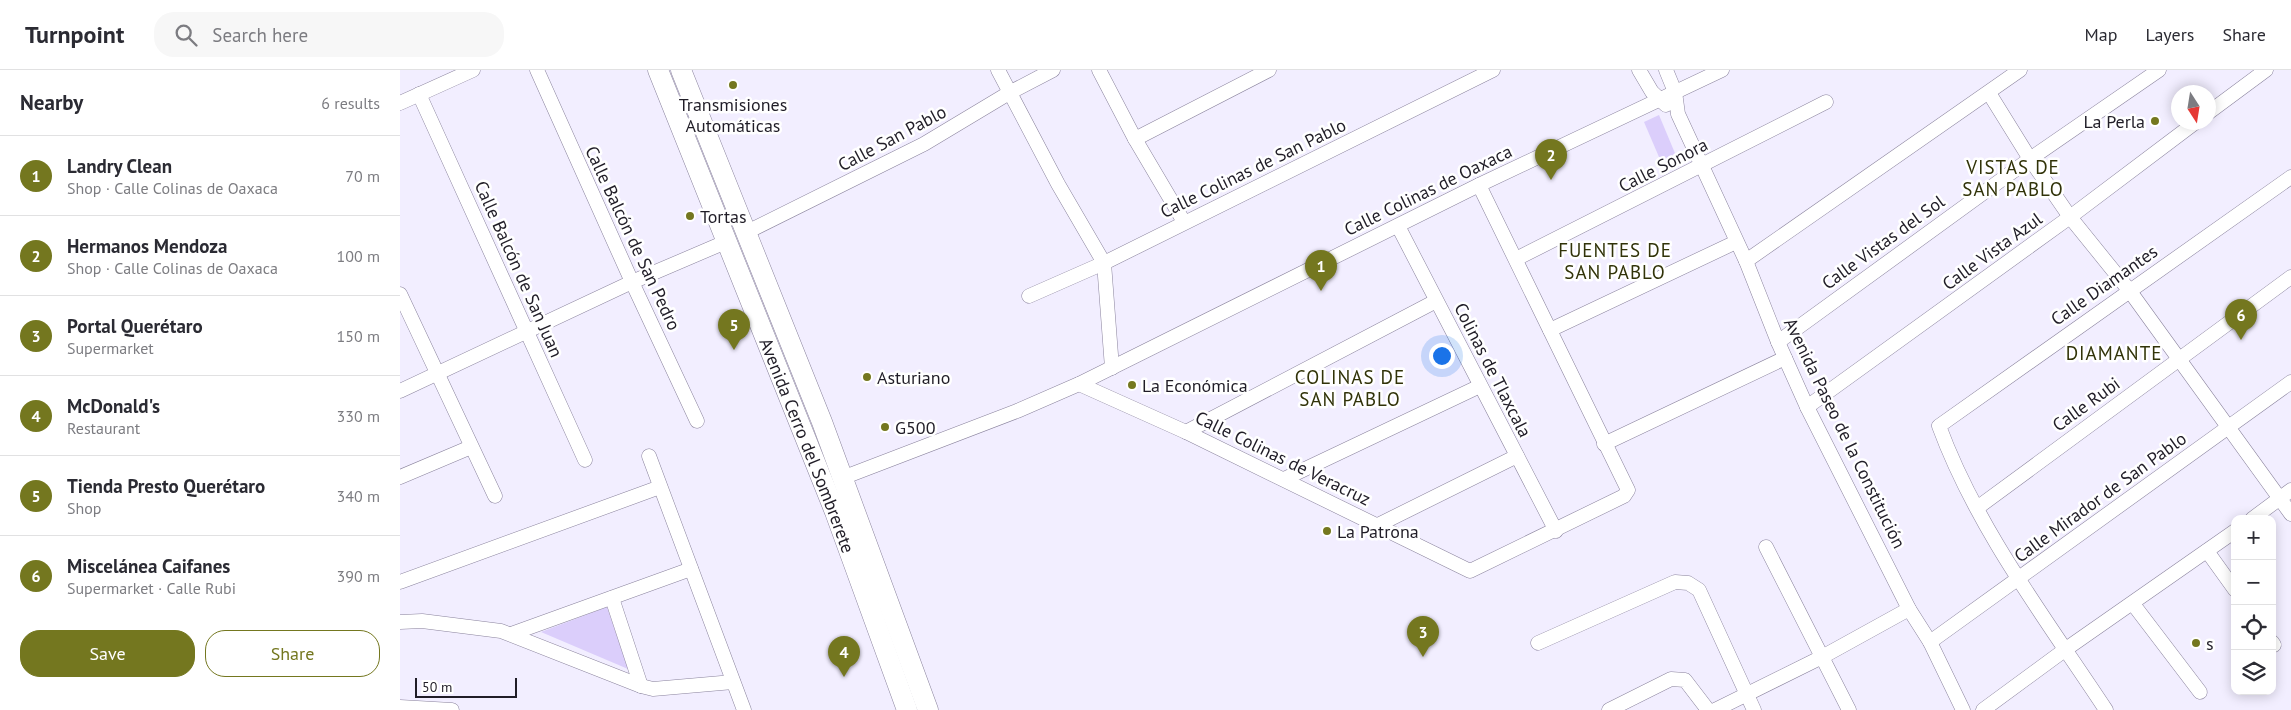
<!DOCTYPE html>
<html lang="en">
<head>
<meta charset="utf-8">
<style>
	body { margin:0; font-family:"PT Sans",sans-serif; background:#f7f7f7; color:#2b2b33 }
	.controls { position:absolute; right:15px; bottom:15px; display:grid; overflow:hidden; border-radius:10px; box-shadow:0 2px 12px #0003 }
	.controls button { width:45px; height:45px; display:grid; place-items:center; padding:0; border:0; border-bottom:1px solid #e1e1e2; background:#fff; color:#2b2b33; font:25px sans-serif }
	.compass { position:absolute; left:1771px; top:15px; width:45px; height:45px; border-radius:50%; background:#fff; box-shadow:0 2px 12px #0003; rotate:168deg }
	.scale { position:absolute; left:15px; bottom:12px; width:102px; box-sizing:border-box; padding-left:5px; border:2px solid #201d27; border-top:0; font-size:14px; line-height:18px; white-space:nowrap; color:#201d27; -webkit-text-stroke:4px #fff; paint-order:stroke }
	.you { position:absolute; left:1041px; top:285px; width:18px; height:18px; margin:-12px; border:4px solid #fff; border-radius:50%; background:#1a73e8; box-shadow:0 0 0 8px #1a73e833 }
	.badge { display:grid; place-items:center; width:32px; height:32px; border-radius:50%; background:#74771f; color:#fff; font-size:16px; font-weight:700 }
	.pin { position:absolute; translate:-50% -41px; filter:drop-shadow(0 1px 2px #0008) }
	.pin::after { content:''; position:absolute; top:26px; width:18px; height:15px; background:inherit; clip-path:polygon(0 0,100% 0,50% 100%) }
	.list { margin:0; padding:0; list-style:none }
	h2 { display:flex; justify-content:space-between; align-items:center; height:65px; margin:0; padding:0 20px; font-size:21px }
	h2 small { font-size:16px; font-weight:400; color:#7c7c81 }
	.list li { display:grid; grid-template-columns:32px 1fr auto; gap:15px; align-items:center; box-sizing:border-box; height:80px; padding:0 20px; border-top:1px solid #e1e1e2 }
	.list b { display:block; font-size:19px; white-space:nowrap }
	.list p { margin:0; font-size:16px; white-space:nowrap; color:#7c7c81 }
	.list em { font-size:16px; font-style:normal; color:#7c7c81 }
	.actions { display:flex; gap:10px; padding:15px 20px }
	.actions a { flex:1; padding:11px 0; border:1px solid #74771f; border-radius:20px; text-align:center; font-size:18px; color:#74771f }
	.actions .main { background:#74771f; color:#fff }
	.icon { flex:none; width:28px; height:28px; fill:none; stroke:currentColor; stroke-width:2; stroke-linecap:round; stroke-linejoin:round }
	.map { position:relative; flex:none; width:1891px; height:640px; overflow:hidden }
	header { display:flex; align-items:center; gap:30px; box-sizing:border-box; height:70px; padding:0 25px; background:#fff; border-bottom:1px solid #e1e1e2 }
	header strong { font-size:24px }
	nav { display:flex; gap:28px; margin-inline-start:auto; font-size:18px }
	.search { width:350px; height:45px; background:#f7f7f7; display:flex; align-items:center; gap:12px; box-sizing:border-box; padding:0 18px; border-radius:20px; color:#7c7c81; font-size:19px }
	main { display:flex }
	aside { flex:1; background:#fff }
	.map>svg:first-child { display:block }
	.green { fill:#dbcefb }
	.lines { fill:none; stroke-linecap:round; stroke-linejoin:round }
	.minor-casing { stroke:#8a839d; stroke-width:15 }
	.secondary-casing { stroke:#8a839d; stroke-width:21 }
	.minor { stroke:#fff; stroke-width:14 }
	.secondary { stroke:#fff; stroke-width:20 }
	.poi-dot { fill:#74771f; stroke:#fff; stroke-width:2 }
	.labels { text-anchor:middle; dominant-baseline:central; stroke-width:5; stroke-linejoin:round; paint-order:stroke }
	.poi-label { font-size:18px; fill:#201d27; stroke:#fff; text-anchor:start }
	.street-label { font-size:18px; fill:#201d27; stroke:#fff }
	.neighbourhood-label { font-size:19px; letter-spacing:1px; fill:#313309; stroke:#fff }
</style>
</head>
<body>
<header>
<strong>Turnpoint</strong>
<div class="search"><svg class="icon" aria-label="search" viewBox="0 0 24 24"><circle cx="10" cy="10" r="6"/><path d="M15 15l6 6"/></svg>Search here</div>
<nav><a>Map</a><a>Layers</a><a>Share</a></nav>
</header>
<main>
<aside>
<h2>Nearby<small>6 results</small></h2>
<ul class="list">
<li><span class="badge">1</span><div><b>Landry Clean</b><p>Shop · Calle Colinas de Oaxaca</p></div><em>70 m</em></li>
<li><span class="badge">2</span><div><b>Hermanos Mendoza</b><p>Shop · Calle Colinas de Oaxaca</p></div><em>100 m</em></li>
<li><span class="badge">3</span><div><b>Portal Querétaro</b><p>Supermarket</p></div><em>150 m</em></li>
<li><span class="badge">4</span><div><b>McDonald's</b><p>Restaurant</p></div><em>330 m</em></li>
<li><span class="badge">5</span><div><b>Tienda Presto Querétaro</b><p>Shop</p></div><em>340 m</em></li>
<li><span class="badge">6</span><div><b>Miscelánea Caifanes</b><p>Supermarket · Calle Rubi</p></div><em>390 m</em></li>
</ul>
<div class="actions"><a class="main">Save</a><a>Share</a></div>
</aside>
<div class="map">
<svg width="1891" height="640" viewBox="0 0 1891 640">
	<rect width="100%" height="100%" fill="#f2eeff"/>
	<g class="green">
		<path d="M1259,45L1277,88L1262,94L1244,52Z"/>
		<path d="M207,537L228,599L141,562Z"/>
	</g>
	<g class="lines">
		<defs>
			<g id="minor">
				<path d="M137,0L232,212L297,351"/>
				<path d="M598,0L658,114L704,193L712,298"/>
				<path d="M699,0L735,69L784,152"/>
				<path d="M1239,0L1252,22L1266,35"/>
				<path d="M1266,0L1275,22L1278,44L1346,191L1378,272L1407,337L1509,539L1530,572L1563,640"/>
				<path d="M1589,23L1630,89L1670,147L1729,220L1891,444"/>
				<path d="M19,24L185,390"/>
				<path d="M0,33L73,0"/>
				<path d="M1808,43L1866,0"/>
				<path d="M735,69L869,0"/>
				<path d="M998,156L1156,461"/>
				<path d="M345,163L524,74L609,23L653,0"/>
				<path d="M1116,189L1426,32"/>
				<path d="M1346,191L1620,0"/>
				<path d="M0,224L95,426"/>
				<path d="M629,226L704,193L1093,0"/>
				<path d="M1150,260L1336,172"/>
				<path d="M1378,272L1630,89L1759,0"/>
				<path d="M679,314L786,362L1070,501L1224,426L1228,420L1079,115"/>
				<path d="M0,321L232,212L328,171"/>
				<path d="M1407,337L1670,147L1796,52"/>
				<path d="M786,362L1036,231"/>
				<path d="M1204,374L1385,288"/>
				<path d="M249,386L344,640"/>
				<path d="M0,407L71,377"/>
				<path d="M442,408L617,341L679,314L1079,115L1322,0"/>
				<path d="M884,409L1080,316"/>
				<path d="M1577,438L1891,207"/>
				<path d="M1852,449L1891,420"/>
				<path d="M978,455L1117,386"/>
				<path d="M1366,477L1449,640"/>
				<path d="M1807,481L1835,520"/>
				<path d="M0,512L260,417"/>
				<path d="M212,528L241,616"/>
				<path d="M1733,534L1800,622"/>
				<path d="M0,552L22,551L101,561L241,616L253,619L333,612"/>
				<path d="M111,564L291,499"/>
				<path d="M1530,572L1891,312"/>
				<path d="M1872,572L1874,575"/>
				<path d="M1138,573L1275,512L1288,513L1299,520L1354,640"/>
				<path d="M0,637L52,640"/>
				<path d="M1209,640L1271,609L1285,610L1308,640"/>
				<path d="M1315,640L1422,587L1509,539"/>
				<path d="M1583,640L1666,579L1835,461"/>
				<path d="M1706,640C1646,549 1577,459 1539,356L1891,107"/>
			</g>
			<g id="secondary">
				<path id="s1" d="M258,0L435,442L507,640"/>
				<path d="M281,0L422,352L528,640"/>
			</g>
		</defs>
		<use href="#minor" class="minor-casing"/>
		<use href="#secondary" class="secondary-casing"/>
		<use href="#minor" class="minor"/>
		<use href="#secondary" class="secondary"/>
	</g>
	<g class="poi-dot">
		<circle cx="333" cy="15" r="5"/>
		<circle cx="1755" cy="51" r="5"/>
		<circle cx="290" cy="146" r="5"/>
		<circle cx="467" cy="307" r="5"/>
		<circle cx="732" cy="315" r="5"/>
		<circle cx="485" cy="357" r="5"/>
		<circle cx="927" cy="461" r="5"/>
		<circle cx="1796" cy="573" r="5"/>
	</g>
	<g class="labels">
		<g class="poi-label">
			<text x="333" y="34" text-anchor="middle">Transmisiones<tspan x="333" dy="21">Automáticas</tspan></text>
			<text x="1745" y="51" text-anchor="end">La Perla</text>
			<text x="300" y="146">Tortas</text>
			<text x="477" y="307">Asturiano</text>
			<text x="742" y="315">La Económica</text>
			<text x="495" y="357">G500</text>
			<text x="937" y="461">La Patrona</text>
			<text x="1806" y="573">s</text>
		</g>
		<g class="street-label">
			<text transform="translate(492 68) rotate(-28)">Calle San Pablo</text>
			<text transform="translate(1263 95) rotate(-27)">Calle Sonora</text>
			<text transform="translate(853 98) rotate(-26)">Calle Colinas de San Pablo</text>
			<text transform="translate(1028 120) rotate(-26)">Calle Colinas de Oaxaca</text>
			<text transform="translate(233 168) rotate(65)">Calle Balcón de San Pedro</text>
			<text transform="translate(1483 172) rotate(-36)">Calle Vistas del Sol</text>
			<text transform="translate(1592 181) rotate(-36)">Calle Vista Azul</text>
			<text transform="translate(119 199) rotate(66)">Calle Balcón de San Juan</text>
			<text transform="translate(1704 215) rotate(-35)">Calle Diamantes</text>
			<text transform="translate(1093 300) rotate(63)">Colinas de Tlaxcala</text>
			<text transform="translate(1686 334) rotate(-36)">Calle Rubi</text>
			<text transform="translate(1445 363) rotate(64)">Avenida Paseo de la Constitución</text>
			<text stroke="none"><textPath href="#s1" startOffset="404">Avenida Cerro del Sombrerete</textPath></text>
			<text transform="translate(883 388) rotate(26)">Calle Colinas de Veracruz</text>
			<text transform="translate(1700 427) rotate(-36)">Calle Mirador de San Pablo</text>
		</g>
		<g class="neighbourhood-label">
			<text x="1613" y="97">VISTAS DE<tspan x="1613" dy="22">SAN PABLO</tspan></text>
			<text x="1215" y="180">FUENTES DE<tspan x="1215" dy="22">SAN PABLO</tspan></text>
			<text x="1714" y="283">DIAMANTE</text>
			<text x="950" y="307">COLINAS DE<tspan x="950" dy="22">SAN PABLO</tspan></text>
		</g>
	</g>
</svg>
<div class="controls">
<button>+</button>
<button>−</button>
<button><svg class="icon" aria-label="locate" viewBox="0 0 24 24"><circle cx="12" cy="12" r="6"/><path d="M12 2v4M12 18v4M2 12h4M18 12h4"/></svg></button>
<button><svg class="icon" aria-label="layers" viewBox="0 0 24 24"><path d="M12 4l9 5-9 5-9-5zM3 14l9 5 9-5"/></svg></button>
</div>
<svg class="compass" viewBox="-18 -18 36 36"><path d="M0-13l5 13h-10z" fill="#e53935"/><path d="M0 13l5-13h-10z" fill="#7c7c81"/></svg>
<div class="scale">50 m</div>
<div class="you"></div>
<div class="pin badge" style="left:921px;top:221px">1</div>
<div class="pin badge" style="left:1151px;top:110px">2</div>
<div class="pin badge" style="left:1023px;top:587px">3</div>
<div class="pin badge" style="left:444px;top:607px">4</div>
<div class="pin badge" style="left:334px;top:280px">5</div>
<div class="pin badge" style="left:1841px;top:270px">6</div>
</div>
</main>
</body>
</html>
